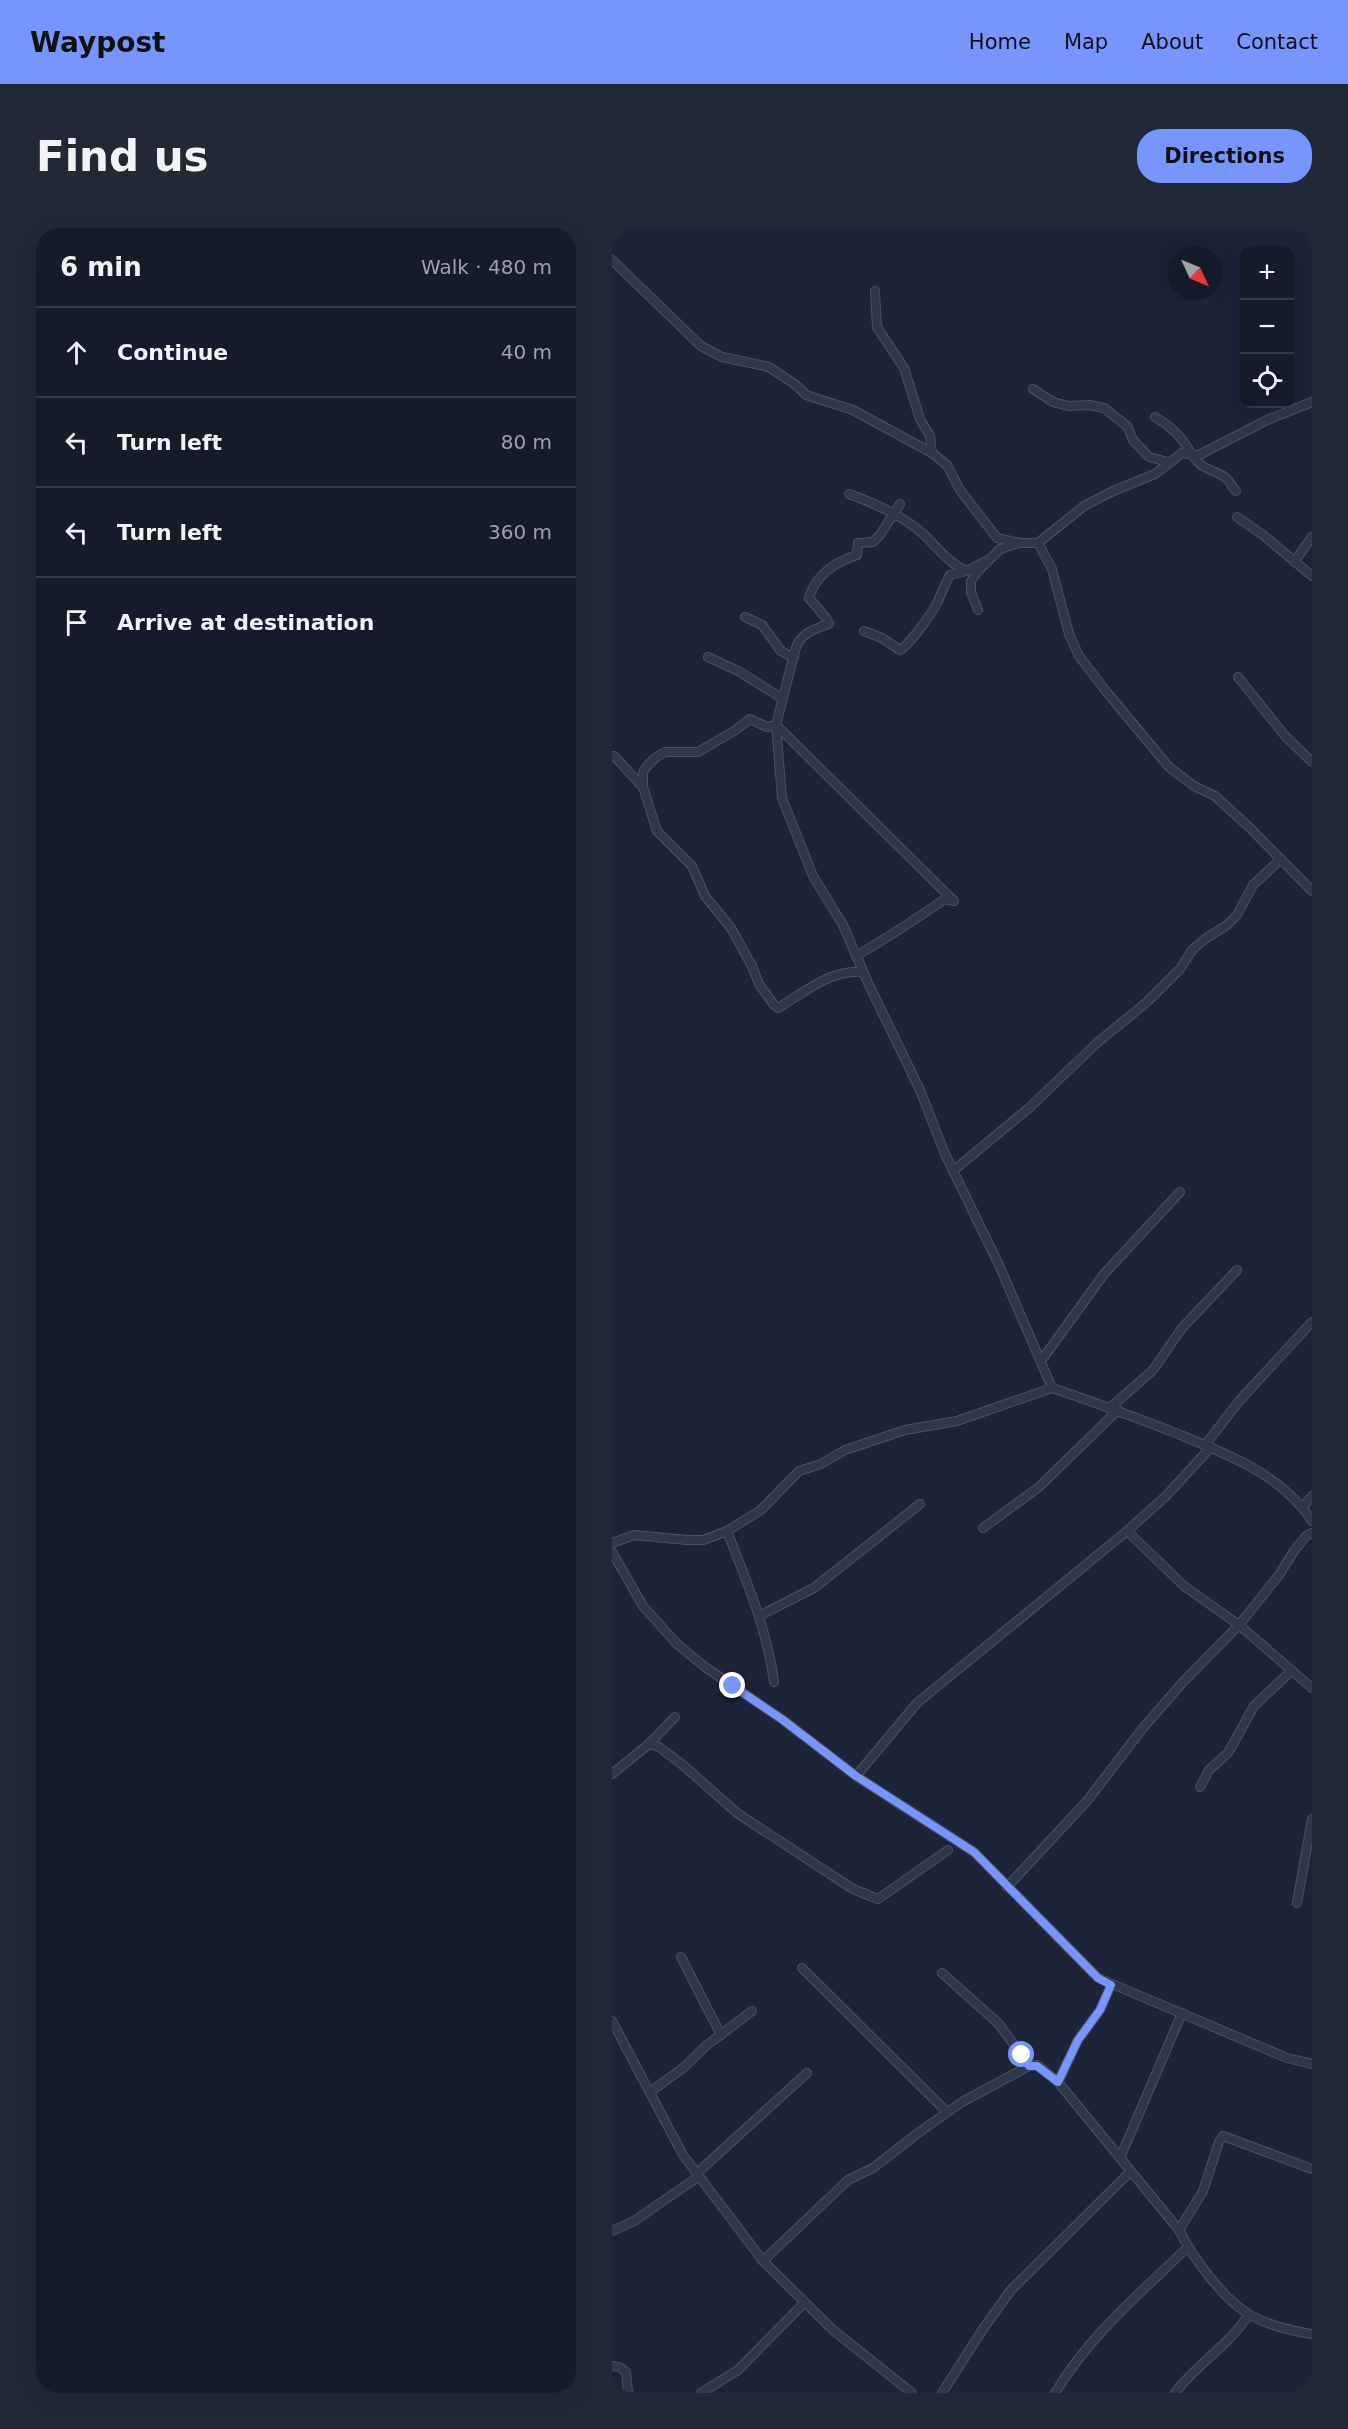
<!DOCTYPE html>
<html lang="en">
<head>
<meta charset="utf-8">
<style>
	body { margin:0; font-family:"DejaVu Sans",sans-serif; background:#232836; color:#f1f3f6 }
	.controls { position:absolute; right:18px; top:18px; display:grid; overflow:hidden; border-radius:12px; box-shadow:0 6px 24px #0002 }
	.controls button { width:54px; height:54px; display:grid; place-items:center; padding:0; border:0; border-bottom:2px solid #353947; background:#161b2a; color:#f1f3f6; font:30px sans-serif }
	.compass { position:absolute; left:556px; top:18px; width:54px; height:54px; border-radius:50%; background:#161b2a; box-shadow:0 6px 24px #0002; rotate:134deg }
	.stop { position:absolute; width:18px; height:18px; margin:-14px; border:4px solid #7695ff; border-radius:50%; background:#fff }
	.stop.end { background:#7695ff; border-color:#fff; box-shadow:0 2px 6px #0008 }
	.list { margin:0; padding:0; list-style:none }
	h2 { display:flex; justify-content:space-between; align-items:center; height:78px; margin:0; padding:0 24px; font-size:26px }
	h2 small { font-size:20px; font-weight:400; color:#9ea1a8 }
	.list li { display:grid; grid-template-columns:39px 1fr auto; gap:18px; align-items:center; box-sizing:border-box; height:90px; padding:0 24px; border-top:2px solid #353947 }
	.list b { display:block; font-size:22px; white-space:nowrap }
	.list em { font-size:20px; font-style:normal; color:#9ea1a8 }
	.icon { flex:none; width:33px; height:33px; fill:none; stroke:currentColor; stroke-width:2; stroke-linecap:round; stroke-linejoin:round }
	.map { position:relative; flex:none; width:700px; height:2165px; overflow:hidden; border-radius:24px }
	header { display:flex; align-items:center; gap:36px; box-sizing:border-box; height:84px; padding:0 30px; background:#7695ff; color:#111 }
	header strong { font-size:28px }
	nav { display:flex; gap:33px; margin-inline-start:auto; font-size:21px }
	.intro { display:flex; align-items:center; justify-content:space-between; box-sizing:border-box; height:144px; padding:0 36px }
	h1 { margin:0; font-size:42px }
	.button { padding:15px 27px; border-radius:24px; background:#7695ff; color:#111; font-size:21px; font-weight:700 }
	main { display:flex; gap:36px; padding:0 36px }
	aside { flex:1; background:#161b2a; border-radius:24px; box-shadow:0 6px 24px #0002 }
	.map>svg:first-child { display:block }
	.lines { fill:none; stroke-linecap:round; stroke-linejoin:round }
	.minor-casing { stroke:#4b5164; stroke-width:10 }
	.minor { stroke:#313748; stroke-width:8 }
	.route { stroke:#7695ff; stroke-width:8 }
</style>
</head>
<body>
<header>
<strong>Waypost</strong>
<nav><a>Home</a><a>Map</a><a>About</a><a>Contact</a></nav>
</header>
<div class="intro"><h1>Find us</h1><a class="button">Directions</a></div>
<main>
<aside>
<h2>6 min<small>Walk · 480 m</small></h2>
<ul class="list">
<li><svg class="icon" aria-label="ahead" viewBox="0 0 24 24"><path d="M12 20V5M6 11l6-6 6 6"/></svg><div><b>Continue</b></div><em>40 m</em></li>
<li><svg class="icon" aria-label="left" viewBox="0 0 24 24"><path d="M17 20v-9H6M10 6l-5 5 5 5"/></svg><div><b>Turn left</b></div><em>80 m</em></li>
<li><svg class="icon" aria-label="left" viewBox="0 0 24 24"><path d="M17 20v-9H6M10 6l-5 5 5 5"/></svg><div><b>Turn left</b></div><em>360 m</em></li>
<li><svg class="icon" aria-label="arrive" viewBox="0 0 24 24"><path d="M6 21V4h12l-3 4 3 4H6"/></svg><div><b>Arrive at destination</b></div></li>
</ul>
</aside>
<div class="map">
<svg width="700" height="2165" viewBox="0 0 700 2165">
	<rect width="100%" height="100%" fill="#1d2438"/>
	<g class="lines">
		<defs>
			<g id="minor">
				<path d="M0,32L89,118L110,129L157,139L184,157L194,167L241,182L320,225L335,237L348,262L385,310L408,315H426L440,341L457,406L467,428L493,462L557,539L582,558L603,568L637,599L700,663"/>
				<path d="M263,63L265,99L292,140L308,191L318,208L320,225"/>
				<path d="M421,161L441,174L456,178L477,177L492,180L515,198L521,212L537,229L556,234"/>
				<path d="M543,189C553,195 564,203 571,213C577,221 580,229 588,236C596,243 609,244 616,252C620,256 619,259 624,263"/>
				<path d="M237,266C262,275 288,286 309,304C325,318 334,334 355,343L376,332"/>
				<path d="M625,289L651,307L700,348"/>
				<path d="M426,315L472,278L501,263L543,246L570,225L587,227L655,192L700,174"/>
				<path d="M682,334L700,309"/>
				<path d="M366,382L359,364V353L365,344L388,321L407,315"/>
				<path d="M133,389L150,397L169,423L182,430"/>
				<path d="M252,403L270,410L288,422C298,416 321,384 326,373C330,364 333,356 338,347L355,343"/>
				<path d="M96,429L128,444L171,471"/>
				<path d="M626,449L674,509L700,534"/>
				<path d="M0,528H2L31,559L45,603L80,638L93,668L119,700L140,738L147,756L162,777L166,780C193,764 219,741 251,744"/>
				<path d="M31,559V544L35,538L43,530L53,524H86L122,503L138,491L155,499L164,497L342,673L333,671C304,691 275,710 244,728"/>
				<path d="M341,943L417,880L486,814L535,774L568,741L580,722L593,711L615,697L625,687L641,657L669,631"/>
				<path d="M429,1133L492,1046L568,964"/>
				<path d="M440,1160C479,1173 517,1187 556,1202C607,1223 669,1244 700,1293"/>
				<path d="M499,1179L541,1142L570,1100L625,1042"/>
				<path d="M593,1217L628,1172L700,1094"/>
				<path d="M691,1279L700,1268"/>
				<path d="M371,1300L427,1259L506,1182"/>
				<path d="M115,1303C134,1352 155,1400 162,1454"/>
				<path d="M515,1303L572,1358L627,1397L700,1460"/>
				<path d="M0,1315L22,1307L75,1312H91L102,1308L115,1303L149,1282L187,1243L209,1236L233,1222L293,1202L345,1193L440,1160L387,1037L333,926L308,862L257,757L231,697L201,648L170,570L164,497L183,423C187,406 201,401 217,396L214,390L197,370C204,346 222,335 245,327L246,315L261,314L268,307L288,276"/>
				<path d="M0,1324L31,1378L65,1416L93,1439L171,1492L244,1548L362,1624L486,1750L675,1830L700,1836"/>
				<path d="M147,1388L202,1360L308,1276"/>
				<path d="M37,1516L63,1489"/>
				<path d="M0,1546L37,1516L47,1519L72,1538L125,1585L241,1661L266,1671L336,1622"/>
				<path d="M244,1548L305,1475L515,1303L554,1268L599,1219"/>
				<path d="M588,1559L597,1542L616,1525L642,1478L679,1443"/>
				<path d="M395,1659L475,1573L531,1500L571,1454L627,1397L667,1347L682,1323L694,1308L700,1305"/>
				<path d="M685,1675L700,1591"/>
				<path d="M69,1729L109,1807"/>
				<path d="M190,1740L335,1884"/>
				<path d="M330,1745L387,1796L417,1838"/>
				<path d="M0,1793L71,1927L151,2033L221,2102L300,2165"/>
				<path d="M446,1854L466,1812L488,1782L499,1757"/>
				<path d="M38,1864L71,1840L95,1817L140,1783"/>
				<path d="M508,1930L570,1785"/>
				<path d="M84,1946L195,1845"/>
				<path d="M567,2002L591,1963L607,1914L611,1908L700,1941"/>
				<path d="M0,2003L22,1993L86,1949"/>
				<path d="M151,2033L236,1952L261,1940L306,1905L350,1874L417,1838L425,1837L446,1854L567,2002C581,2030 611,2071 638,2087C656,2097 680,2103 700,2106"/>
				<path d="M0,2138L7,2139L14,2144L16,2165"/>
				<path d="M89,2165L126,2142L192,2075"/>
				<path d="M330,2165L371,2101L399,2062L518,1944"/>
				<path d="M443,2165C477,2108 528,2065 576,2019"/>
				<path d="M563,2165C584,2136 618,2117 637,2086"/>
			</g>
		</defs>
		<use href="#minor" class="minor-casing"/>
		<use href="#minor" class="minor"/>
	</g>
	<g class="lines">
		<path class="route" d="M121,1458L171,1492L244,1548L362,1624L486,1750L499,1757L488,1782L466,1812L446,1854L425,1838H417L410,1827"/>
	</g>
</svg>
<div class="controls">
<button>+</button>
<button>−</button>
<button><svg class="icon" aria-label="locate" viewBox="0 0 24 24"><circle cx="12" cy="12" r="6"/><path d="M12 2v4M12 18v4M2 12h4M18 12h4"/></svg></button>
</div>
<svg class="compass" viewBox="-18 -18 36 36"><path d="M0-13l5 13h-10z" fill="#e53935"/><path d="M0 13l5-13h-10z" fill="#9ea1a8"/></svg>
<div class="stop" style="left:410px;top:1827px"></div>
<div class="stop end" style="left:121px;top:1458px"></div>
</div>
</main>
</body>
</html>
